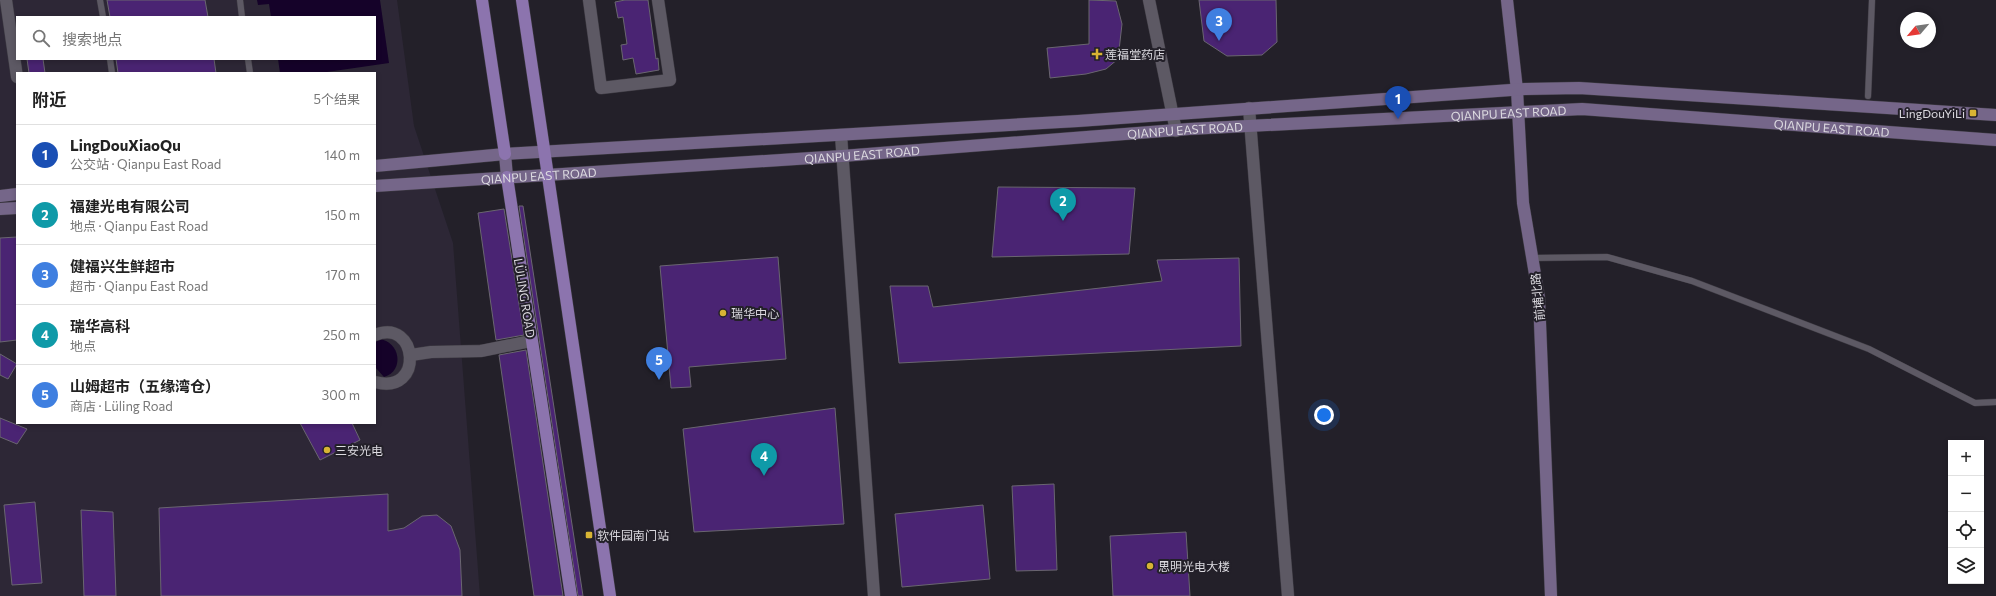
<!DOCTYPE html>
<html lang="zh">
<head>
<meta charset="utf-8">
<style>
	body { margin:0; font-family:Commissioner,"Noto Sans SC",sans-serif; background:#f2f2f2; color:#222 }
	.controls { position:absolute; right:12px; bottom:12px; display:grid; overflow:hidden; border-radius:0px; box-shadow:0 2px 6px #0003 }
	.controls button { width:36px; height:36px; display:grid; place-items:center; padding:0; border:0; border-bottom:1px solid #e0e0e0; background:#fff; color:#222; font:20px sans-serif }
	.compass { position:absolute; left:1900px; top:12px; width:36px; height:36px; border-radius:50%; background:#fff; box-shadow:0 2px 6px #0003; rotate:241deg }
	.you { position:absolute; left:1324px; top:415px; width:14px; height:14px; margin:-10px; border:3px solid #fff; border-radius:50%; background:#1a73e8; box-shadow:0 0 0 6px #1a73e833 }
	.badge { display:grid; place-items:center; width:26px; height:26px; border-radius:50%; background:#d93025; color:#fff; font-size:13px; font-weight:700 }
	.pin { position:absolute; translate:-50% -33px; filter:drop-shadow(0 1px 2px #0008) }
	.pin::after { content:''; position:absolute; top:21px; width:14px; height:12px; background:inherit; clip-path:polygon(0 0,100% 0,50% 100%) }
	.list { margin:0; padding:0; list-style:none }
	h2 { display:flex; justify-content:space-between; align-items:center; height:52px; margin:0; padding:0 16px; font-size:17px }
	h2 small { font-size:13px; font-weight:400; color:#767676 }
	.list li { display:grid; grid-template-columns:26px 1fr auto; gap:12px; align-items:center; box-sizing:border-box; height:60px; padding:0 16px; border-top:1px solid #e0e0e0 }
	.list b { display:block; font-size:15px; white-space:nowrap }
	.list p { margin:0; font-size:13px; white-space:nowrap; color:#767676 }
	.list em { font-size:13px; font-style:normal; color:#767676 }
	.icon { flex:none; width:22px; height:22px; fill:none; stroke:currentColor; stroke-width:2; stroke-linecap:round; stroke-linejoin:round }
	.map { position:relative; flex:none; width:1996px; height:596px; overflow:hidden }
	.search { position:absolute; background:#fff; box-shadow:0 2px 6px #0003; left:16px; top:16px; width:360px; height:44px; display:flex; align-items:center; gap:10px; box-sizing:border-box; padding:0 14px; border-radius:0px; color:#767676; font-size:15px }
	.panel { position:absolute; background:#fff; box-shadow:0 2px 6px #0003; left:16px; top:72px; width:360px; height:352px; border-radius:0px }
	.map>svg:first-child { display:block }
	.built { fill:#2d2736; fill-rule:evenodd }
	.water { fill:#150229 }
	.building { fill:#4a2473; stroke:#6a6670 }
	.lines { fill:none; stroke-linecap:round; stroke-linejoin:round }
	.lane-casing { stroke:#3e3b43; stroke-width:7 }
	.street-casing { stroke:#3e3b43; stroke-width:13 }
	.secondary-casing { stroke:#3e3b43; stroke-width:13 }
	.primary-casing { stroke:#3e3b43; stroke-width:13 }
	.lane { stroke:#5d5964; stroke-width:6 }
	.street { stroke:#5d5964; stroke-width:12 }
	.secondary { stroke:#756689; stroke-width:12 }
	.primary { stroke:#8c74ae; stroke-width:12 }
	.poi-dot { fill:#d8b434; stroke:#232029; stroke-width:1.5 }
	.labels { text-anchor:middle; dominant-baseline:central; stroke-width:4; stroke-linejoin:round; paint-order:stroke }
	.poi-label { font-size:12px; fill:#dcdae0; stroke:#232029; text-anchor:start }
	.street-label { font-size:12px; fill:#dcdae0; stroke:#232029 }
</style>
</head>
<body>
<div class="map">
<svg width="1996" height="596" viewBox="0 0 1996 596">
	<rect width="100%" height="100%" fill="#232029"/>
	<path class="built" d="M0,0H397L414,126L453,243L480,596H0ZM17,17H375V59H17ZM17,73H375V423H17Z"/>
	<g class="water">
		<path d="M257,0H380L389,63L320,73H280L278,59H375V17H271L269,4L258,5Z"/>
		<path d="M379,339C400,341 405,371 384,377L375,367V342Z"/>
	</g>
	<g class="building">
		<path d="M107,0H205L208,17H110Z"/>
		<path d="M625,0H648L656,59L658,58L659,70L636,74L633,58L623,60L621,45L627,44L623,17L618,18L615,2Z"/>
		<path d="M1089,0L1116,1L1122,24L1118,59L1106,69L1086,74L1050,78L1047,48L1089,44Z"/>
		<path d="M1199,0H1276L1277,42L1262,55L1227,56L1204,41Z"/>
		<path d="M27,59H43L45,73H29Z"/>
		<path d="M116,59H214L216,73H118Z"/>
		<path d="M998,187L1135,188L1129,254L992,257Z"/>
		<path d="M519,206H523L583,596H578Z"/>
		<path d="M504,209L524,335L496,340L478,213Z"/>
		<path d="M17,237V340L0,342V238Z"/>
		<path d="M778,257L786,359L689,367L691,387L671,388L660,266Z"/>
		<path d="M1239,258L1241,346L899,363L890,286H928L933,307L1162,281L1157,260Z"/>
		<path d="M526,350L563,596H534L499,355Z"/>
		<path d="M0,354L17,364L8,379L0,375Z"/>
		<path d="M835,408L844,524L694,532L683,429Z"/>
		<path d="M0,418L27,429L17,444L0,437Z"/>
		<path d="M300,423H352L360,440L320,460Z"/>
		<path d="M1054,484L1057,570L1016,571L1012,486Z"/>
		<path d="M388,494V531L404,528L422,516L437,515L451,526L460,550L462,596H161L159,508Z"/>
		<path d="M35,502L42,583L12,585L4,505Z"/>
		<path d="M983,505L990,579L902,587L895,514Z"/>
		<path d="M81,510L113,512L116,596H84Z"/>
		<path d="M1186,532L1190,596H1113L1110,536Z"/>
	</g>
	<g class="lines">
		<defs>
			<g id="lane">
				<path d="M100,0L103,17"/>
				<path d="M240,0L242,17"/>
				<path d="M110,59L112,73"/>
				<path d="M248,59L250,73"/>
				<path d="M1868,96L1872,0"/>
				<path d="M1532,258L1607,257L1692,281L1869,349L1975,403L1996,402"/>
			</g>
			<g id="street">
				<path d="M6,0L17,77"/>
				<path d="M589,0L601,88L670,80L658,0"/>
				<path d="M1149,0L1176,131"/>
				<path d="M1249,108L1288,596"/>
				<path d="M841,135L874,596"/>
				<path d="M375,335C418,317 425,396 375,382"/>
				<path d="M411,355L431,352L481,351L531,341"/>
			</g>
			<g id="secondary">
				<path d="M1507,0L1517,90L1523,203L1539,298L1551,596"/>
				<path d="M505,154L507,177"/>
				<path d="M375,166L505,154L1078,121L1525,89L1579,88L1996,115"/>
				<path id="s1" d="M375,186L842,156L1189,129L1582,109L1996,140"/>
				<path d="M0,196L17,194"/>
				<path d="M0,209L17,208"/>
			</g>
			<g id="primary">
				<path d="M482,0L505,154"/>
				<path d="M522,0L610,596"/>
				<path d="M507,177L571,596"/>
			</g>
		</defs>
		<use href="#lane" class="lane-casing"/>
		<use href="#street" class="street-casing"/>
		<use href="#secondary" class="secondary-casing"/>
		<use href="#primary" class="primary-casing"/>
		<use href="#lane" class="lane"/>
		<use href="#street" class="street"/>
		<use href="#secondary" class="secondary"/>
		<use href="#primary" class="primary"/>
	</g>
	<g class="poi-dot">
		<path d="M1095 48h4v4h4v4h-4v4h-4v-4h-4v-4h4z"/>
		<rect x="1969" y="109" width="8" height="8" rx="2"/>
		<circle cx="723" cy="313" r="4"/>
		<circle cx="327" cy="450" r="4"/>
		<rect x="585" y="531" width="8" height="8" rx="2"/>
		<circle cx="1150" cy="566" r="4"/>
	</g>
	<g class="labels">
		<g class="poi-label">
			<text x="1105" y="54">莲福堂药店</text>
			<text x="1965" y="113" text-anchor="end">LingDouYiLi</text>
			<text x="731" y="313">瑞华中心</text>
			<text x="335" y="450">三安光电</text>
			<text x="597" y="535">软件园南门站</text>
			<text x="1158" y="566">思明光电大楼</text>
		</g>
		<g class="street-label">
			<text stroke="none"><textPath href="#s1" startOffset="1136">QIANPU EAST ROAD</textPath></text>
			<text stroke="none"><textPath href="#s1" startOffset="1460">QIANPU EAST ROAD</textPath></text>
			<text stroke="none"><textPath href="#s1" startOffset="812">QIANPU EAST ROAD</textPath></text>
			<text stroke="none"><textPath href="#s1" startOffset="488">QIANPU EAST ROAD</textPath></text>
			<text stroke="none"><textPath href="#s1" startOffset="164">QIANPU EAST ROAD</textPath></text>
			<text transform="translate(1537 297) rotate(-96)">前埔北路</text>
			<text transform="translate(525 298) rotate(81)">LÜLING ROAD</text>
		</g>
	</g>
</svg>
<div class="controls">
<button>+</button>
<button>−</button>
<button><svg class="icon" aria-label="locate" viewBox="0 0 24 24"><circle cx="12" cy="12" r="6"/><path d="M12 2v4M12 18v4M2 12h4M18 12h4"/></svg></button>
<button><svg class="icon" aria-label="layers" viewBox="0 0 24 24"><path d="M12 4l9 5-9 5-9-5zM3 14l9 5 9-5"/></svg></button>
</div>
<svg class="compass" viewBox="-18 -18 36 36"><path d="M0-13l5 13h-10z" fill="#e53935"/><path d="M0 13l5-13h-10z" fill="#767676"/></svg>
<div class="you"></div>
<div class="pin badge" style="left:1398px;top:119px;background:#1a4fb4">1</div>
<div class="pin badge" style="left:1063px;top:221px;background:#0f9aa8">2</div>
<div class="pin badge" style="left:1219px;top:41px;background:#3f7fe0">3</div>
<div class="pin badge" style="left:764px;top:476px;background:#0f9aa8">4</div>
<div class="pin badge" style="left:659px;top:380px;background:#3f7fe0">5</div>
<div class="search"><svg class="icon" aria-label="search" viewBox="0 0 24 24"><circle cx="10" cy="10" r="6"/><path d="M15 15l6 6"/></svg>搜索地点</div>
<section class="panel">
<h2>附近<small>5个结果</small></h2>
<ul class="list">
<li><span class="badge" style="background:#1a4fb4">1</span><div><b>LingDouXiaoQu</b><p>公交站 · Qianpu East Road</p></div><em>140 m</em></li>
<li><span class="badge" style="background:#0f9aa8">2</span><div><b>福建光电有限公司</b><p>地点 · Qianpu East Road</p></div><em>150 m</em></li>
<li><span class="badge" style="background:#3f7fe0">3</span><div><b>健福兴生鲜超市</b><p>超市 · Qianpu East Road</p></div><em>170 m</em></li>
<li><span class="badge" style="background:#0f9aa8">4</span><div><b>瑞华高科</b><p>地点</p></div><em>250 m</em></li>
<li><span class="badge" style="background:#3f7fe0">5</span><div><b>山姆超市（五缘湾仓）</b><p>商店 · Lüling Road</p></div><em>300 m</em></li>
</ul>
</section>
</div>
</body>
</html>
